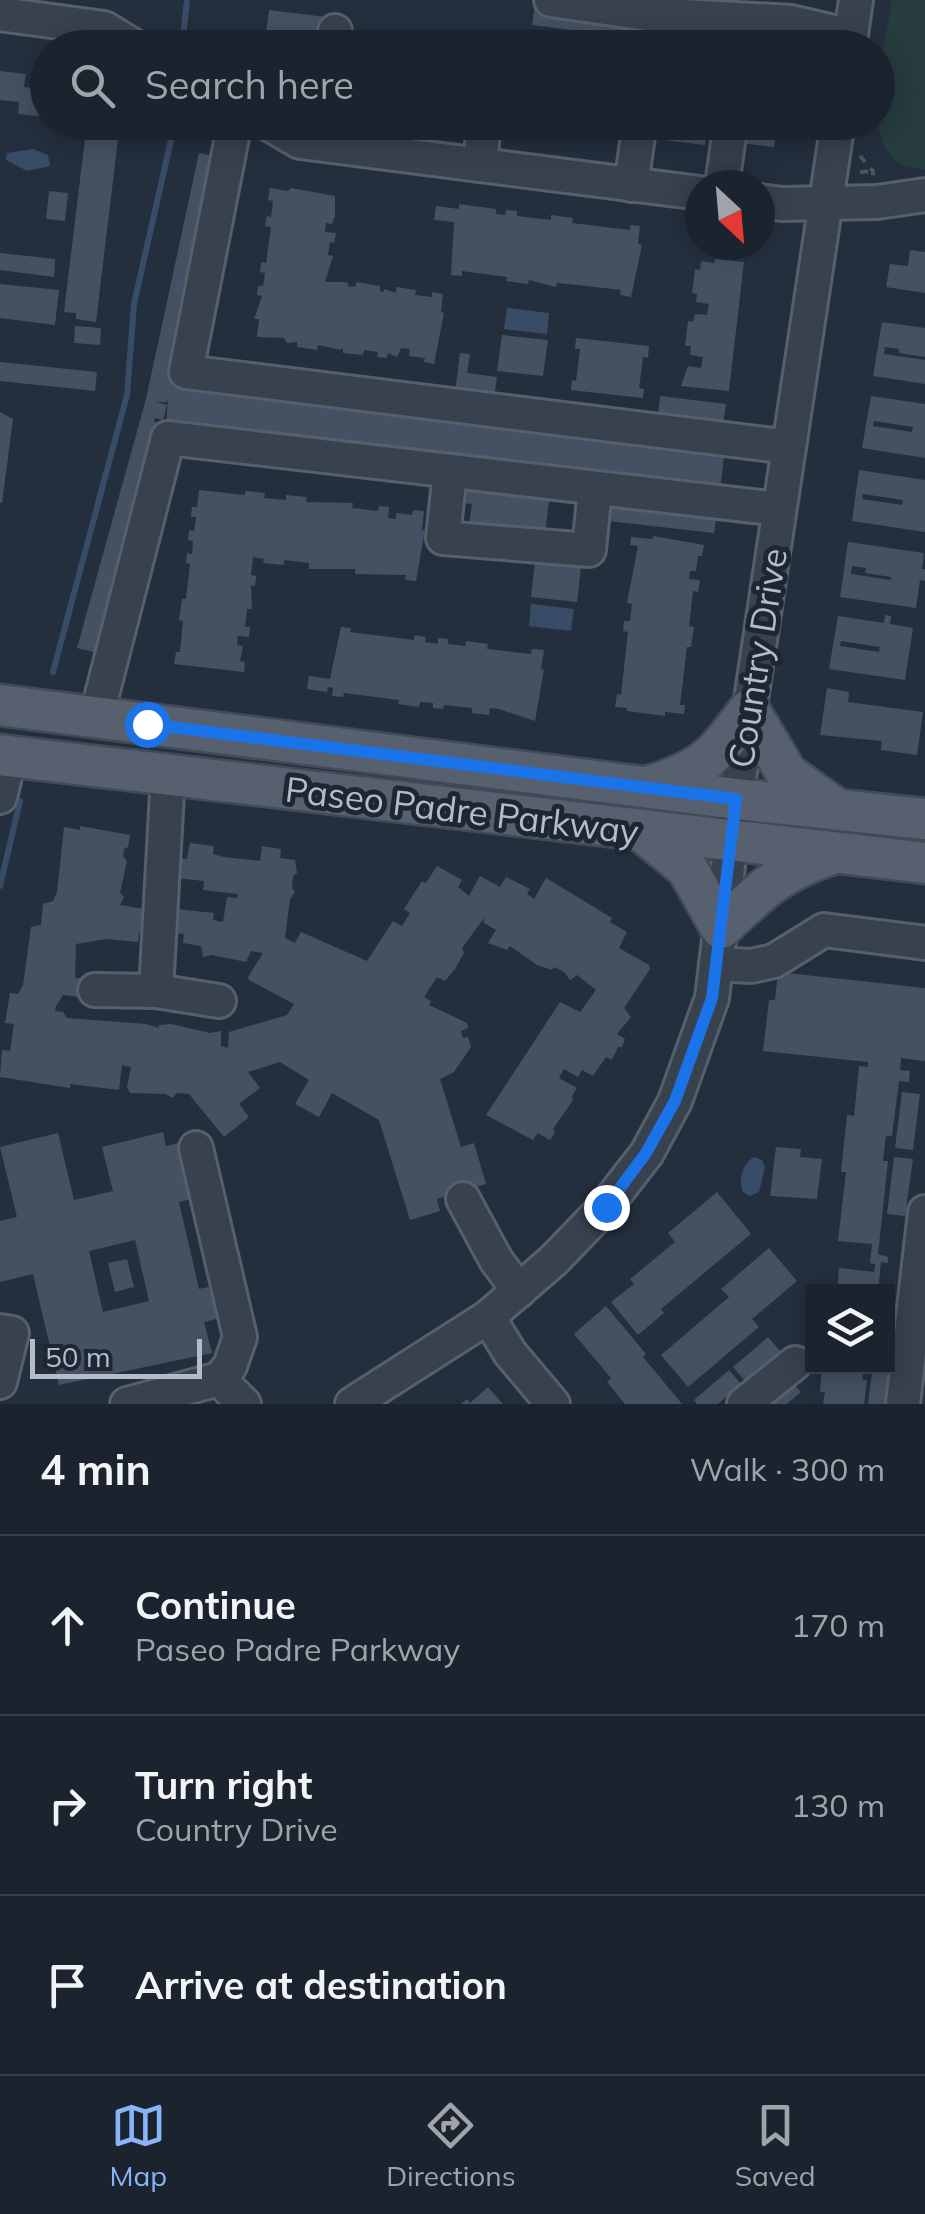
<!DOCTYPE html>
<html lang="en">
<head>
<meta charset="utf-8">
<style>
	body { margin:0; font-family:Mulish,sans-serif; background:#282f3a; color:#f1f3f6 }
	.controls { position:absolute; right:30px; bottom:30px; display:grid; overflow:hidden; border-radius:0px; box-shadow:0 5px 25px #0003 }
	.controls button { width:90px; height:90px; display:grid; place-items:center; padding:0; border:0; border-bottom:2px solid #39404a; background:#1b232e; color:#f1f3f6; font:50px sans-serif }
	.compass { position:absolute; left:685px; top:170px; width:90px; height:90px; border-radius:50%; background:#1b232e; box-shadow:0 5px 25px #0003; rotate:154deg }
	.scale { position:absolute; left:30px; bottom:25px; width:172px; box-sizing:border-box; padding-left:10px; border:5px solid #b4bcc9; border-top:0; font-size:28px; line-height:35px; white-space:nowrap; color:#b4bcc9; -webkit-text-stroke:8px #1d2633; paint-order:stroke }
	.stop { position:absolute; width:30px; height:30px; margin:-22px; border:8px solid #1a73e8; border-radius:50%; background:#fff }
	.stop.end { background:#1a73e8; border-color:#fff; box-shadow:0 2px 10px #0008 }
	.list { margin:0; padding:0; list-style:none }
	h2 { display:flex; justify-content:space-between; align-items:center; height:130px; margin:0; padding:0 40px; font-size:42px }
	h2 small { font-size:32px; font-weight:400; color:#a0a4aa }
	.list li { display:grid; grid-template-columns:65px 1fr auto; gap:30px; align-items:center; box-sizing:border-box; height:180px; padding:0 40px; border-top:2px solid #39404a }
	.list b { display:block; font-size:38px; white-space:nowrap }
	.list p { margin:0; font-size:32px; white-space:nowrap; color:#a0a4aa }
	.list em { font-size:32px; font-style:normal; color:#a0a4aa }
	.icon { flex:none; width:55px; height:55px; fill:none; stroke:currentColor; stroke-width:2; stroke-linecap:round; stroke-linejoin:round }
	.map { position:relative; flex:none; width:925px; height:1404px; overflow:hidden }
	.search { position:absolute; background:#1b232e; box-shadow:0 5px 25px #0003; left:30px; right:30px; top:30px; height:110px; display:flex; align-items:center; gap:25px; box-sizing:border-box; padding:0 35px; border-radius:55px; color:#a0a4aa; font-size:38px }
	.sheet { height:670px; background:#1b232e }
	nav { display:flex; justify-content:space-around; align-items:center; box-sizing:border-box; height:140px; border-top:2px solid #39404a; background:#1b232e; font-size:28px; color:#a0a4aa }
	nav a { display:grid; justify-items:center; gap:5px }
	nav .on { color:#8ab4f8 }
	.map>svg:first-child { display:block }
	.green { fill:#263c3f }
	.water { fill:#394c67 }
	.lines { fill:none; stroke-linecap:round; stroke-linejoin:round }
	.stream { stroke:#394c67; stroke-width:6 }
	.building { fill:#455162; fill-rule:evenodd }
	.minor-casing { stroke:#565f6c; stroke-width:38 }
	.major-casing { stroke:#414a57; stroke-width:45 }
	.path { stroke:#44595c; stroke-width:4; stroke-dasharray:8 8; stroke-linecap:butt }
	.minor { stroke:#38414e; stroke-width:32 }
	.major { stroke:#56606e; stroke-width:40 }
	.route { stroke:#1a73e8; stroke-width:12 }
	.labels { text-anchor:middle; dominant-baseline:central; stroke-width:10; stroke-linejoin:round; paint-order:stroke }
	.street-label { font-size:35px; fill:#b4bcc9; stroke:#1d2633 }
</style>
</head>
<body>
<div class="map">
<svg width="925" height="1404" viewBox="0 0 925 1404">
	<rect width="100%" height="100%" fill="#242f3e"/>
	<path class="green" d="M892,0H925V170C914,168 904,167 895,160C860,131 886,41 892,0Z"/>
	<g class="water">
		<path d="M33,149L48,155L50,166L27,171L6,160L7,153Z"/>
		<path d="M507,308L549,313L547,334L504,329Z"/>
		<path d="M531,604L574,609L571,631L529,626Z"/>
		<path d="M754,1157L762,1160L765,1167L759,1192L750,1196L743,1192C738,1179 742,1164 754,1157Z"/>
	</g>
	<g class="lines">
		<g class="stream">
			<path d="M184,28L187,0"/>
			<path d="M53,672L127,395L134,304L175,122"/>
			<path d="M0,886L20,801"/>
		</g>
	</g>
	<g class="building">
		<path d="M535,5L630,16L628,37L532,25Z"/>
		<path d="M269,10L326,17L322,48H264Z"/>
		<path d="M700,25L761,32L759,48L698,46Z"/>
		<path d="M346,38L404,45V48H345Z"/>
		<path d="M0,71L26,74L24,87L48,90V117L18,114L19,102L0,100Z"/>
		<path d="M87,122H120L96,322L76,319V313L64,312Z"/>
		<path d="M571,122H629L628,136L570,129Z"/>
		<path d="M650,122H708L705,145L648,138Z"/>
		<path d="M742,122H777L774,147L739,143Z"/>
		<path d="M199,153L219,157L173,381L725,449L720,490L166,424L168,399L167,402H156L167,405L163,420L155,418L154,422L161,423L98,653L77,648L146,399Z"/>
		<path d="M270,188L288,191L291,188L335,196V216L332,224L326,223L325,232L336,233L334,243L330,242L328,255L333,256L325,282H347L349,287L356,286V282L380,286V291L384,292V289L396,293V287L416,290L415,295L432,297V292L443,294L441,312L444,313L434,364L424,362L425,358L409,356L410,349L401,348L397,357L388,353L387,358L377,357L378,352L364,350L363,355L343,353V348L340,350L318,345L317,350L297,347V342L287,343L284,338L257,337L259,319H254L262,296L257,295L258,286H263L265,273L260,272L261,262L266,263L271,227L265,226L267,216L271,217L273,201L268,200Z"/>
		<path d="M49,191L68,193L65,221L46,219Z"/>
		<path d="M459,204L496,209V214L505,215L506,210L517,211V216L551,220V215L573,218L572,223L630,230V225L640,226L638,244L642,245L631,297L620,295L621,290L578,285L557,283L556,287L529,280L528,284L506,281L507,277L462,271V276L451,275L454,222L434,220L436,206L459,209Z"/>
		<path d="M910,250L925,252V293L886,287L890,264L908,266Z"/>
		<path d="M0,253L55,259L54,277L0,270Z"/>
		<path d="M715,259L744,262L729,391L681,386L688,366L701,368L703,357L690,355L691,346H685L688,321L693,322L695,314L707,315L709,304L696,302L697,294L692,293L695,269L700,270L701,261L714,263Z"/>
		<path d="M0,284L59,290L55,325L0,318Z"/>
		<path d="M882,322L925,328V357L899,353V349L885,347L884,354L925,360V384L873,376Z"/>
		<path d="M75,326L101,328L100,345L74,343Z"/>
		<path d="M502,335L548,340L543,376L497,371Z"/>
		<path d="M576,338L649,346L648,358L643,357L639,388L644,389L643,398L571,390L572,380L576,381L580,349H575Z"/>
		<path d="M460,353L470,354L467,373L497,377L494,397L455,393Z"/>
		<path d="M0,362L97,372L95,391L0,381Z"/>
		<path d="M660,396L726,404L723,425L658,418Z"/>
		<path d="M871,396L925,404V458L862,448ZM874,421L913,427L912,432L873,426Z"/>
		<path d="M0,412L13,419L2,503H0Z"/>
		<path d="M859,470L925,480V532L852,521ZM863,494L903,500L902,505L862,499Z"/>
		<path d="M465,482L550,492L545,534L469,525L472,504L463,503Z"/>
		<path d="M199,490L245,495V491L265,493L264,498L286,500V495L307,497L306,502L353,503L352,508L378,511L379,506L389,507L388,518L396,519V513L412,515L413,510L424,511L422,530H425L416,581L405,580L406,575L355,574V569H309V563L284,560V565L263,563L264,559L253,557L251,575L256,576L255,586L251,585L252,609H247L245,627H250L249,637L238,636L237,645L243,646L240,661L245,662L244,672L174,664L176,652H180L183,621L179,620L182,599H186L190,564L186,563L187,553L192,554L193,541L188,540L189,530L194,531L196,517H191L192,507H197Z"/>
		<path d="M611,500L717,512L714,533L608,521Z"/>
		<path d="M653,536L704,545L702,556H698L696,571H690L689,579L700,580L698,592L693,591L689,626L694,627L691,647H687L680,705H685L684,714L665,712V716L627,711V708L615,707L617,694L621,695L628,632L623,631L624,621H630L632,604L627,603L638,546L630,545L631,537L653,539Z"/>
		<path d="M848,542L924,553L922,569H925V581L920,580L916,608L840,597ZM852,566L866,568L865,573L891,577V580L851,574Z"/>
		<path d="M535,562L581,567L577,602L531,597Z"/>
		<path d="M885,615L891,616L890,624L913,628L905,680L829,669L838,616L884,623ZM841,641L880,647L879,652L840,646Z"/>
		<path d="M341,627L351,628L350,632L414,640L415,635L426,637L425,642L438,644V638L448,639V644L465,646L466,641L488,644L487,649L531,654L532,649L544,650L541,669L544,670L535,721L499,709L490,708L489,715L472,713V708L444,705L443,709L433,708V703L420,702L419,707L398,704L399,700L344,693L343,697L332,696L333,688L328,687L327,692L307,689L309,676L330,679Z"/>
		<path d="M827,688L849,692L848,702L923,712L917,755L881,750L882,741L820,735Z"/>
		<path d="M80,826L130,835L128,847L124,849L123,856L127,861L120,893L124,897L120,905L151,910L148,934L139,933L138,942L107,939L76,944L75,978H82L80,997L63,995L56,1006L55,1011L63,1012L67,1018L146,1024L159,1028V1025L171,1024L210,1033L221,1031V1046L228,1048L229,1032L287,1015L294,1004L249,980L248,977L263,953L251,951L246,962L212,955L203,957L201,946L183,943L184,934L174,933L176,909L214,913L213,920L223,922L227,897L237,898L238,894L203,890L204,881L176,878L178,858L187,859L190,843L214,846L213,854L224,857L260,861L262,846L281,849L280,858L295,860L297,873L293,876L292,888L295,892L290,899L285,938L295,943L301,932L367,961L393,921L402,926L410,913L404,909L422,881L426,883L437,866L462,880L458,887L469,896L480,876L500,887L506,877L530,889L527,894L534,899L546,878L612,918L610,922L627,932L619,948L649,965L650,969L624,1008L631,1017L617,1034L625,1039L622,1047H618L612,1060L606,1057L593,1076L582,1070L578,1077L564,1069L559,1078L577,1088L572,1096L573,1100L553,1129L555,1133L550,1140L538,1133L533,1140L486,1115L560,1002L580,1012L596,990L577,975L570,980L564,972L554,967L552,970L537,965L510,946L507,950L488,943L496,930L484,923V918L462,948L464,953L455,969L445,981L437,977L424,997L431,1001L429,1005L467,1023L468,1028L461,1031L463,1038L468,1037L471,1047L454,1072L440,1079L461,1147L474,1143L486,1184L437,1199L440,1211L410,1220L379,1120L332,1093L319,1117L295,1104L309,1080L280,1062L248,1072L260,1088L239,1104L249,1117L224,1137L189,1094L176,1093L173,1098L165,1094L130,1093L127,1087L131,1067L122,1065L119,1090L70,1084V1088L0,1077L2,1050L10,1051L14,1024L5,1023L10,993L18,994L23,985L31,927L41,925L43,904L53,901L57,892L64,827L80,830Z"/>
		<path d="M778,972L925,988V1061L901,1058L900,1070L910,1071L909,1082L899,1081L892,1136H886L883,1161H888L878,1254L888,1257V1263L881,1262L878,1292H837L839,1268L874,1272L875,1264L870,1263L872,1244L838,1241L846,1172H841L847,1115L854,1116L859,1066L868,1067V1062L763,1051L769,1000H775Z"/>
		<path d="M902,1092L920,1094L913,1150L895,1148Z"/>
		<path d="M163,1132L166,1146L183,1142L196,1198L179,1202L199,1289L221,1284L228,1316L204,1322L212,1353L59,1385L33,1274L0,1282V1221L17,1217L0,1147L58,1133L74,1200L113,1191L102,1147ZM135,1240L149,1301L103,1312L89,1251Z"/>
		<path d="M776,1147L801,1149L800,1157L822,1159L817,1199L770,1196Z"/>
		<path d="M894,1157L913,1159L905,1216L887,1214Z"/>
		<path d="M717,1192L751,1234L661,1309L664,1313L638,1335L611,1302L634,1284L630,1279L675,1242L668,1233Z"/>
		<path d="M769,1248L797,1281L752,1319L759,1327L688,1387L661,1355L729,1297L721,1289Z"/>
		<path d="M127,1259L134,1287L115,1292L108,1263Z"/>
		<path d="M606,1306L646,1354L643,1357L682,1404H625L607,1382L611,1378L574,1334Z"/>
		<path d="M888,1306L900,1308L892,1365L888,1364Z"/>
		<path d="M768,1337L780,1351L745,1381L733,1367Z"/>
		<path d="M822,1366H864L862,1379L867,1380L864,1404H823L825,1392H820Z"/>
		<path d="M729,1370L741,1384L718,1404H697L694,1400Z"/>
		<path d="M872,1371L891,1373L887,1404H868Z"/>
		<path d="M788,1378L801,1392L787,1404H757Z"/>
		<path d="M488,1387L503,1404H461L467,1399L470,1403Z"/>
	</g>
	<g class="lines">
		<defs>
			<g id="minor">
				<path d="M551,0L647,14L791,22L851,36"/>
				<path d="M0,14L104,28L137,48"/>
				<path d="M333,48L335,31"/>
				<path d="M849,48L856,0"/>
				<path d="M235,122L186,372L789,447"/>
				<path d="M266,122L300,142L700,193"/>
				<path d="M480,165L484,122"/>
				<path d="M631,185L640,122"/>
				<path d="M722,185L731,122"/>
				<path d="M760,201L782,204L877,202L925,195"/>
				<path d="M450,471L443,538L589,550L595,488"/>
				<path d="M96,718L168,438L779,509"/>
				<path d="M168,775L156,991L219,1001"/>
				<path d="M0,797L10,756"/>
				<path d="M716,964L751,966L774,961L824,930L925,943"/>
				<path d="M95,990L156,991"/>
				<path d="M463,1199L496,1260L519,1291"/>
				<path d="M488,1317L510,1353L553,1404"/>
				<path d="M0,1331L12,1333L0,1382"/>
				<path d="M219,1379L244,1404"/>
				<path d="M127,1404L219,1379L230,1366L240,1337L196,1148"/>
				<path d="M352,1404L488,1317L554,1260L605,1207L647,1153L675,1101L712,998L736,799L838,122"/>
				<path d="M744,1404L795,1363"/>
				<path d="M903,1404L925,1212"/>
			</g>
			<g id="major">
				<path d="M0,705L736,799L925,819"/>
				<path d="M0,755L925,863"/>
				<path d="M650,786C706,769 715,755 749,710L787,774L835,808"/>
				<path d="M643,832L687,868L721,928C760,891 780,871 832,854"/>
			</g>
		</defs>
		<use href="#minor" class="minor-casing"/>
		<use href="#major" class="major-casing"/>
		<g class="path">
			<path d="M860,156L873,171V177"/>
			<path d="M860,172L873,171"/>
		</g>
		<use href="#minor" class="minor"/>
		<use href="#major" class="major"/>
	</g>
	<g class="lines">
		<path class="route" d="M147,724L736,799L712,998L675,1101L646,1153L606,1207"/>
	</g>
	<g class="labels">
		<g class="street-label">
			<text transform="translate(757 658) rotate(-81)">Country Drive</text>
			<text transform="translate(462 810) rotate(7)">Paseo Padre Parkway</text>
		</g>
	</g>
</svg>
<div class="controls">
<button><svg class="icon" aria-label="layers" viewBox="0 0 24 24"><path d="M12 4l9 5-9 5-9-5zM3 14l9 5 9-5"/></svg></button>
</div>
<svg class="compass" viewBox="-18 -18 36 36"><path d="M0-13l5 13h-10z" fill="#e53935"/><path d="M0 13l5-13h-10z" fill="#a0a4aa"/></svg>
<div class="scale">50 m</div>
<div class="stop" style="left:147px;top:724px"></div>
<div class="stop end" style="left:606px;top:1207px"></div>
<div class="search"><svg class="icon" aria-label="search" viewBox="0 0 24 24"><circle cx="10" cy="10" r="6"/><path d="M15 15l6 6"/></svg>Search here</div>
</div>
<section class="sheet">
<h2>4 min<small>Walk · 300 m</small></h2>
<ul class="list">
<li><svg class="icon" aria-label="ahead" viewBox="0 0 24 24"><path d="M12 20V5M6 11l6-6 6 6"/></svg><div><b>Continue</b><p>Paseo Padre Parkway</p></div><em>170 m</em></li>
<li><svg class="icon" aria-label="right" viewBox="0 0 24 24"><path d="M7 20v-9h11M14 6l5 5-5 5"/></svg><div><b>Turn right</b><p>Country Drive</p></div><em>130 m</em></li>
<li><svg class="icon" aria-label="arrive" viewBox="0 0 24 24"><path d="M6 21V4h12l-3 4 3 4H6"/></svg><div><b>Arrive at destination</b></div></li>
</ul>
</section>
<nav>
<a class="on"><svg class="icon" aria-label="map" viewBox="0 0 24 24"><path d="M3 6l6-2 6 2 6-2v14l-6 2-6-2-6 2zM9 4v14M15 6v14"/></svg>Map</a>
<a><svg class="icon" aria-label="directions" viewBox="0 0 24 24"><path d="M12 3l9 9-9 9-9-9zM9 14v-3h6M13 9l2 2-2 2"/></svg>Directions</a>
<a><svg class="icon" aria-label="saved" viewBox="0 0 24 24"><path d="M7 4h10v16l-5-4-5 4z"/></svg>Saved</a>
</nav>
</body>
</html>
